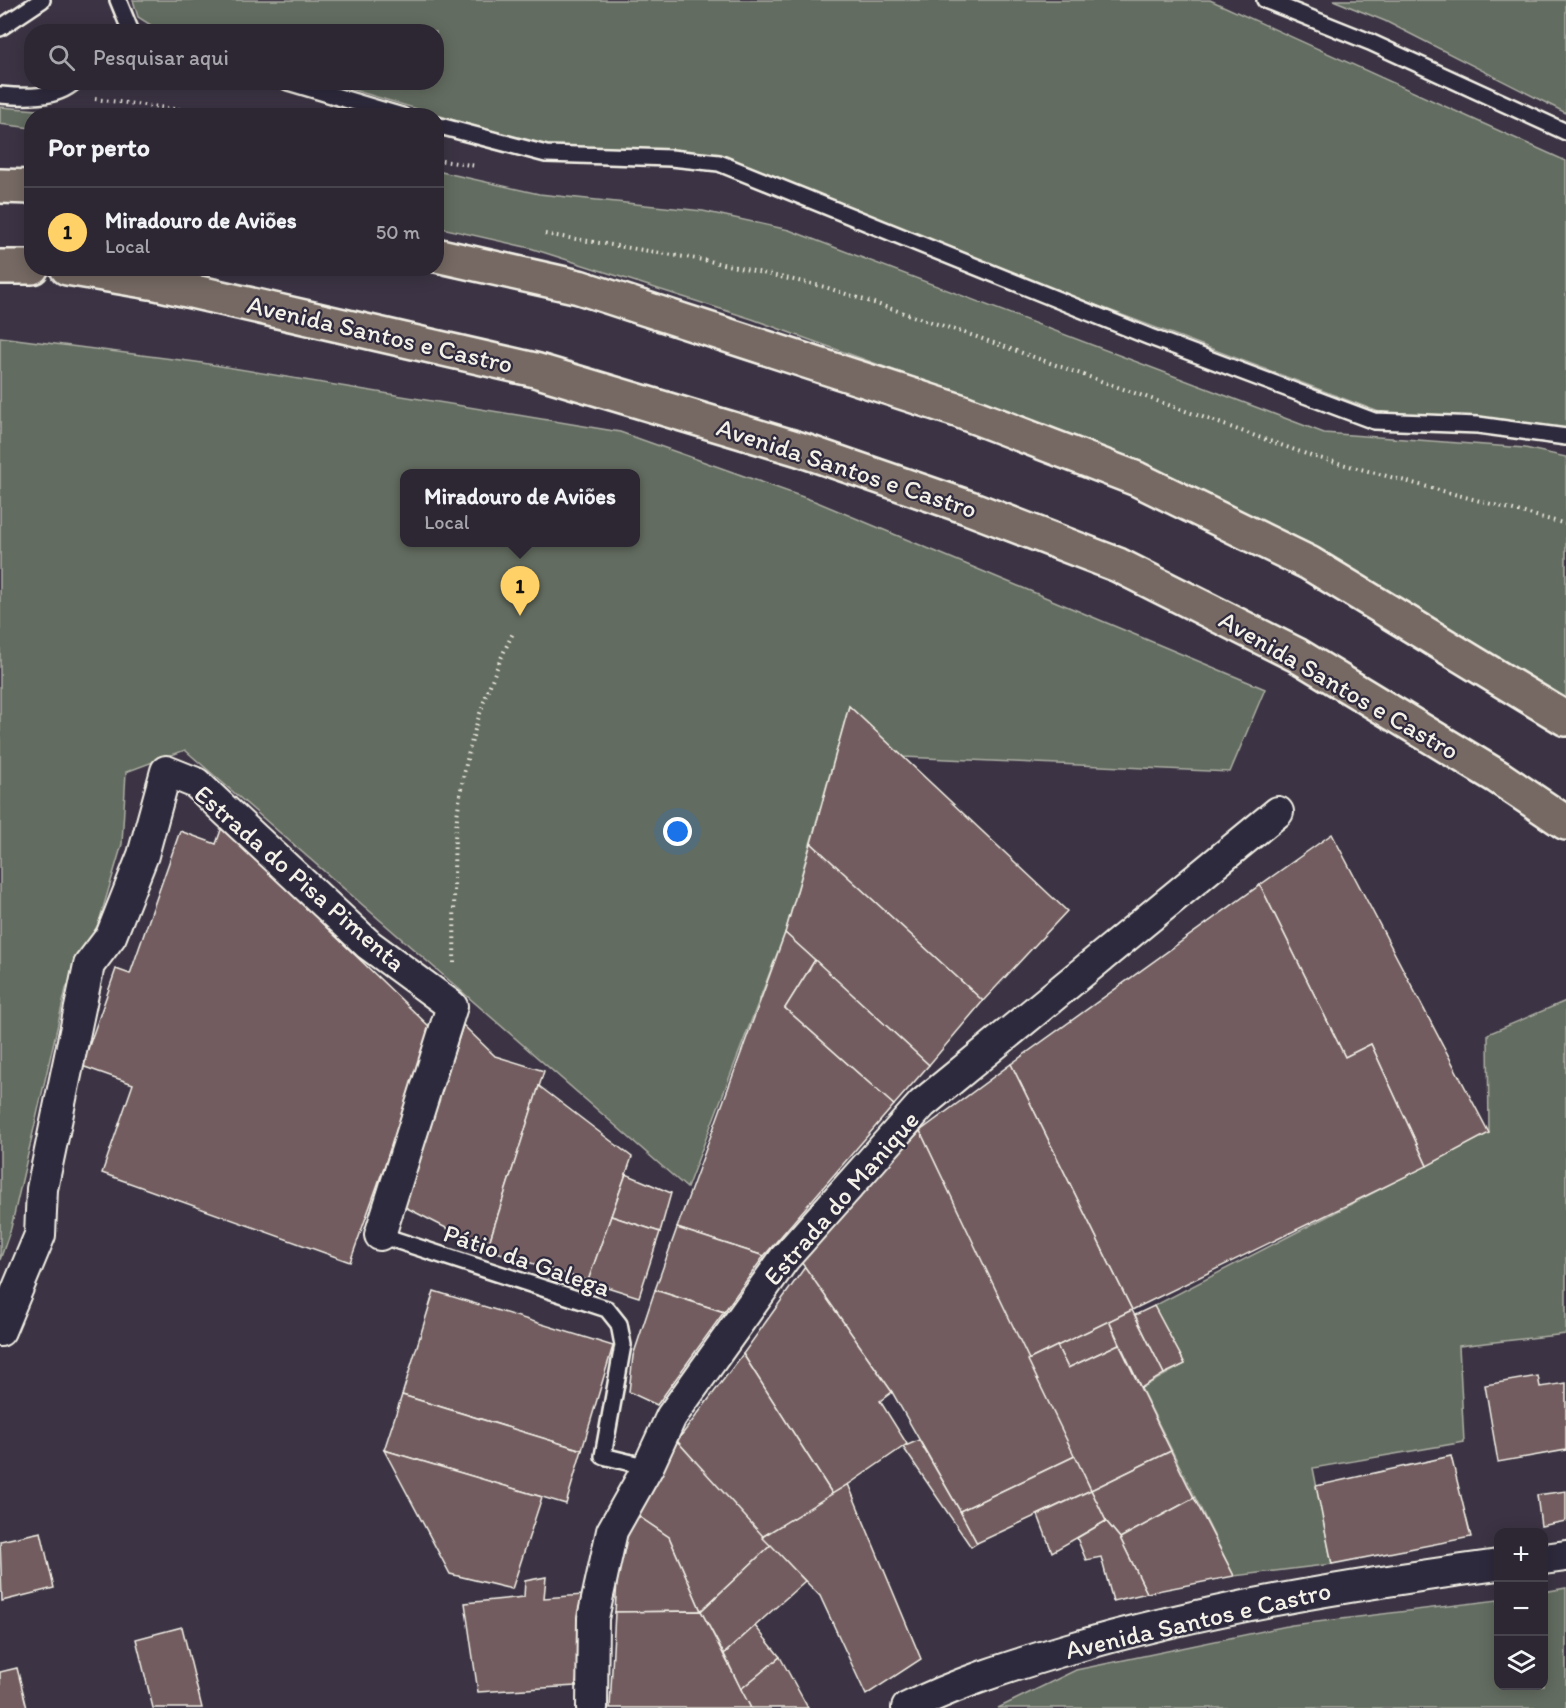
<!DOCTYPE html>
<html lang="pt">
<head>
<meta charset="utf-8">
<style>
	body { margin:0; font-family:Itim,sans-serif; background:#352f3b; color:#f1f3f6 }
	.controls { position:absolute; right:18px; bottom:18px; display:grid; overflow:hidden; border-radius:12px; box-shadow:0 3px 15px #0003 }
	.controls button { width:54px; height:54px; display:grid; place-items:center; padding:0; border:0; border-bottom:2px solid #48444e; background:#2d2733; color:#f1f3f6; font:30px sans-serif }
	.you { position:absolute; left:678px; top:832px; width:21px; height:21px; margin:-15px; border:4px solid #fff; border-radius:50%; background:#1a73e8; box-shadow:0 0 0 9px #1a73e833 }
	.badge { display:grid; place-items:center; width:39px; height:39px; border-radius:50%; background:#ffd166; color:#111; font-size:20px; font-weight:700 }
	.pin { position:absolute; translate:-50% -50px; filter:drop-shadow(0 2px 3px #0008) }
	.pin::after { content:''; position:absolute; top:32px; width:21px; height:18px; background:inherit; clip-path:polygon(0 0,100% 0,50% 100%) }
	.popup { position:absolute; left:400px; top:469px; width:240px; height:78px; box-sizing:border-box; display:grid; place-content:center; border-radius:12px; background:#2d2733; filter:drop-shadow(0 2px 4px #0005); font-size:20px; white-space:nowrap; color:#a7a5ac }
	.popup b { font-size:22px; color:#f1f3f6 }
	.popup::after { content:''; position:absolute; left:50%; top:100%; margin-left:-12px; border:12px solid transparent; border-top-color:#2d2733 }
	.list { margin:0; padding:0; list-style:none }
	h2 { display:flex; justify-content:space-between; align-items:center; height:78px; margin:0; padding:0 24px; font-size:26px }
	h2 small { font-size:20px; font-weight:400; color:#a7a5ac }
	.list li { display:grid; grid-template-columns:39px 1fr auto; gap:18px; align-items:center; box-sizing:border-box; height:90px; padding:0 24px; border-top:2px solid #48444e }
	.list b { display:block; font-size:22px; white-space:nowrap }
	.list p { margin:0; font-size:20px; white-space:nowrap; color:#a7a5ac }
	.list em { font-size:20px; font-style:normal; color:#a7a5ac }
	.icon { flex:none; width:33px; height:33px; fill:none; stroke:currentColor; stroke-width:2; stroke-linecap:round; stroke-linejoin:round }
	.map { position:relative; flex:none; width:1566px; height:1708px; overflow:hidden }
	.search { position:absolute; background:#2d2733; box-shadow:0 3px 15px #0003; left:24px; top:24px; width:420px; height:66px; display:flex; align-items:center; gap:15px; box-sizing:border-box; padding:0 21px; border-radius:24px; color:#a7a5ac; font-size:22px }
	.panel { position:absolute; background:#2d2733; box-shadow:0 3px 15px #0003; left:24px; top:108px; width:420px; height:168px; border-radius:24px }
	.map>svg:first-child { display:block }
	.green { fill:#636c60; stroke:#acaea4; stroke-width:1.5; fill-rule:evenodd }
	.building { fill:#725c5f; stroke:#f4f1e8; stroke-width:1.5 }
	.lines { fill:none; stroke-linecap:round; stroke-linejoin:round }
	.lane-casing { stroke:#f4f1e8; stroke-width:20 }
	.street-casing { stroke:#f4f1e8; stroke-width:34 }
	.primary-casing { stroke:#f4f1e8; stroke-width:38 }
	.path { stroke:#f4f1e8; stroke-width:4; stroke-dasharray:1.5 4.5; stroke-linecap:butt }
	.lane { stroke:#2f2a3d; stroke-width:15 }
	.street { stroke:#2f2a3d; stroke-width:30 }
	.primary { stroke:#766964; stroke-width:33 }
	.labels { text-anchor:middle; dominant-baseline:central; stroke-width:4.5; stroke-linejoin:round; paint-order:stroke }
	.street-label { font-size:26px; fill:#f4f1e8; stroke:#2f2a3d }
</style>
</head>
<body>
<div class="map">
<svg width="1566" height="1708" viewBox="0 0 1566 1708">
	<rect width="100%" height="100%" fill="#3c3444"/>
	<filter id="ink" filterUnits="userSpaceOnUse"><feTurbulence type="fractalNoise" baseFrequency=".0167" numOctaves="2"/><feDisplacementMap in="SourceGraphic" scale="12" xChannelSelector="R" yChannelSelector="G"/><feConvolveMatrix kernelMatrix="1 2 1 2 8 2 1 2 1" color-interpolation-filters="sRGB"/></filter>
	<g filter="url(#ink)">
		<g class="green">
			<path d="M133,0H1210L1566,161V429L1379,412L1035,282L719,155L538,145L330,83L436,82V32L160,31L138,17Z"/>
			<path d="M1333,0H1566V113L1385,21Z"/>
			<path d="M0,107L102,115L32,116L31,128L0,124Z"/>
			<path d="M437,171L539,194L703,211L789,230L1324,433L1525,448L1566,457V704L1200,501L924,381L752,319L530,248L437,227Z"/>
			<path d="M0,337L196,362L620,432L817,502L1265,689L1230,772L903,757L849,706L785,933L687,1188L185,750L126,772L122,844L99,922L66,989L11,1228L0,1260ZM404,474H636V542H404Z"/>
			<path d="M1566,1001V1334L1459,1346L1464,1442L1313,1468L1332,1564L1234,1576L1141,1388L1185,1364L1154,1306L1489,1133L1488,1034Z"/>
			<path d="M1566,1588V1708H998L1076,1670L1292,1625L1498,1600V1686H1544V1592Z"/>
		</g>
		<g class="building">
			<path d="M849,706L1067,911L983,1001L811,843Z"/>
			<path d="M222,827L433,1030L350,1262L102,1173L133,1084L82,1066L116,969L130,974L180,831L216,844Z"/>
			<path d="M1332,834L1489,1133L1427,1166L1371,1044L1345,1057L1260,885Z"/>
			<path d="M811,843L983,1001L929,1065L785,933Z"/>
			<path d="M1260,885L1345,1057L1371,1044L1427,1166L1132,1310L1011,1064Z"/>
			<path d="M785,933L815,960L785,1008L894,1105L764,1256L677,1228Z"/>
			<path d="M815,960L929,1065L894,1105L785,1008Z"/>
			<path d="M463,1025L495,1056L544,1071L487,1249L405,1207Z"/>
			<path d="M1011,1064L1132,1310L1028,1360L920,1131Z"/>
			<path d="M539,1086L632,1157L588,1281L487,1249Z"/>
			<path d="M920,1131L1075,1456L960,1511L892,1392L797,1256Z"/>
			<path d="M626,1174L671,1193L660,1232L611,1216Z"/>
			<path d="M611,1216L660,1232L639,1297L588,1281Z"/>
			<path d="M677,1228L764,1256L724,1312L655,1290Z"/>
			<path d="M805,1267L892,1392L880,1401L907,1444L833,1495L743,1354Z"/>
			<path d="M655,1290L724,1312L657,1405L629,1392L633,1356Z"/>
			<path d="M434,1291L613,1346L582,1450L402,1395Z"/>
			<path d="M1154,1306L1185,1364L1164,1374L1135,1315Z"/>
			<path d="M1132,1310L1164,1374L1141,1388L1109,1321Z"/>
			<path d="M1109,1321L1119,1344L1068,1368L1057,1346Z"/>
			<path d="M1119,1344L1171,1451L1091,1490L1028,1360L1057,1346L1068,1368Z"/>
			<path d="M743,1354L833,1495L762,1537L677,1441Z"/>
			<path d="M1538,1376L1540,1387L1566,1383V1450L1498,1462L1485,1385Z"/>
			<path d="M402,1395L582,1450L566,1504L384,1450Z"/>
			<path d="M919,1440L960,1511L977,1543L971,1547L903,1447Z"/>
			<path d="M677,1441L771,1545L701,1611L669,1537L638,1516Z"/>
			<path d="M384,1450L542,1497L512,1589L450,1574Z"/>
			<path d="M1171,1451L1194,1498L1120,1538L1106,1521L1091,1490Z"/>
			<path d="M1075,1456L1091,1490L977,1543L960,1511Z"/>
			<path d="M1451,1456L1471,1537L1332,1564L1316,1486Z"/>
			<path d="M848,1484L921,1659L866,1695L820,1596L762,1537Z"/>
			<path d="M1091,1490L1106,1521L1052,1552L1038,1515Z"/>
			<path d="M1566,1491V1521L1541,1526L1537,1495Z"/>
			<path d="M1194,1498L1234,1576L1147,1593L1120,1538Z"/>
			<path d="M638,1516L669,1537L701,1611L615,1612L619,1550Z"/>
			<path d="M1106,1521L1120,1538L1147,1593L1113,1601L1101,1557L1086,1560L1077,1538Z"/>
			<path d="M41,1532L54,1588L2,1601L0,1541Z"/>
			<path d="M771,1545L805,1581L724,1654L701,1611Z"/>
			<path d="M546,1577L544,1598L583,1595L576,1686L478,1692L465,1603L524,1597L525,1581Z"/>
			<path d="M701,1611L751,1708H610L615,1612Z"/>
			<path d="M755,1626L780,1657L741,1689L724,1654Z"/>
			<path d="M182,1627L202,1708H153L136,1639Z"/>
			<path d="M780,1657L808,1708H751L741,1689Z"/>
			<path d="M17,1668L27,1708H0V1672Z"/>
		</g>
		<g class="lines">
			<defs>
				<g id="lane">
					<path d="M118,0L131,32"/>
					<path d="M1265,0L1370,42L1566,132"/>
					<path d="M0,28L42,0"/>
					<path d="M288,82L402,116"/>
					<path d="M0,95C23,97 56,99 74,82"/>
					<path d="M436,125L546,154L671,158L719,163L1150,337L1374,421L1478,425L1566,437"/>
					<path d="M380,1235L607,1309L619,1324L623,1345L603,1456L648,1467"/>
				</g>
				<g id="street">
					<path d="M0,1331L40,1235L42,1189L89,965L111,936L143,855L166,771L196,783L369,945L452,1006L380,1235"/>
					<path d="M1544,1559L1566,1556"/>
					<path d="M592,1708L593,1618L612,1531L648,1467L671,1417L784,1259L922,1104L1278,812"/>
					<path d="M907,1708C957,1683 1011,1666 1065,1650C1206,1608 1352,1585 1498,1565"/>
				</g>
				<g id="primary">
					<path d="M0,186L32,187"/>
					<path d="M436,255L579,287L960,411L1137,479L1309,563L1566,719"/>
					<path d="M0,267H32"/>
					<path d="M67,268L156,283L535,370L799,449L970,508L1118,565L1297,655L1498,777L1566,823"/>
				</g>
			</defs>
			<use href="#lane" class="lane-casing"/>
			<use href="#street" class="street-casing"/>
			<use href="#primary" class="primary-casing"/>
			<g class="path">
				<path d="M95,99L232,116"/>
				<path d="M436,160L477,166"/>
				<path d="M545,234L709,261L825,287L977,337L1312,456L1566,524"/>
				<path d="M454,963C455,922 453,881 455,839C460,768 481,697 513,633"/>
			</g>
			<use href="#lane" class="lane"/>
			<use href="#street" class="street"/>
			<use href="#primary" class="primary"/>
		</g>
	</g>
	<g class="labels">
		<g class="street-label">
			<text transform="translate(380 334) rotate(13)">Avenida Santos e Castro</text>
			<text transform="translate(847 468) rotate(18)">Avenida Santos e Castro</text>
			<text transform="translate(1339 685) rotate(30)">Avenida Santos e Castro</text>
			<text transform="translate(300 878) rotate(41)">Estrada do Pisa Pimenta</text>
			<text transform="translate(841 1198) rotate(-49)">Estrada do Manique</text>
			<text transform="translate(527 1260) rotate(19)">Pátio da Galega</text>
			<text transform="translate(1198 1620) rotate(-13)">Avenida Santos e Castro</text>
		</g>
	</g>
</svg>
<div class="controls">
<button>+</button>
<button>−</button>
<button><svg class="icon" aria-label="layers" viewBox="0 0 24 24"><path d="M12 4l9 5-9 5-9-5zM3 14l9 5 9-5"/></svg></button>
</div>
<div class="you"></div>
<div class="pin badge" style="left:520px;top:616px">1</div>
<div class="popup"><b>Miradouro de Aviões</b>Local</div>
<div class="search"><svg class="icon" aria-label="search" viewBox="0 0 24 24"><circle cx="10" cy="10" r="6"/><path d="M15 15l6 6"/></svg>Pesquisar aqui</div>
<section class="panel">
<h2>Por perto<small></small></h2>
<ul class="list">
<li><span class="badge">1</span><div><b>Miradouro de Aviões</b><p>Local</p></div><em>50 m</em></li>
</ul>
</section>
</div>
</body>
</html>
